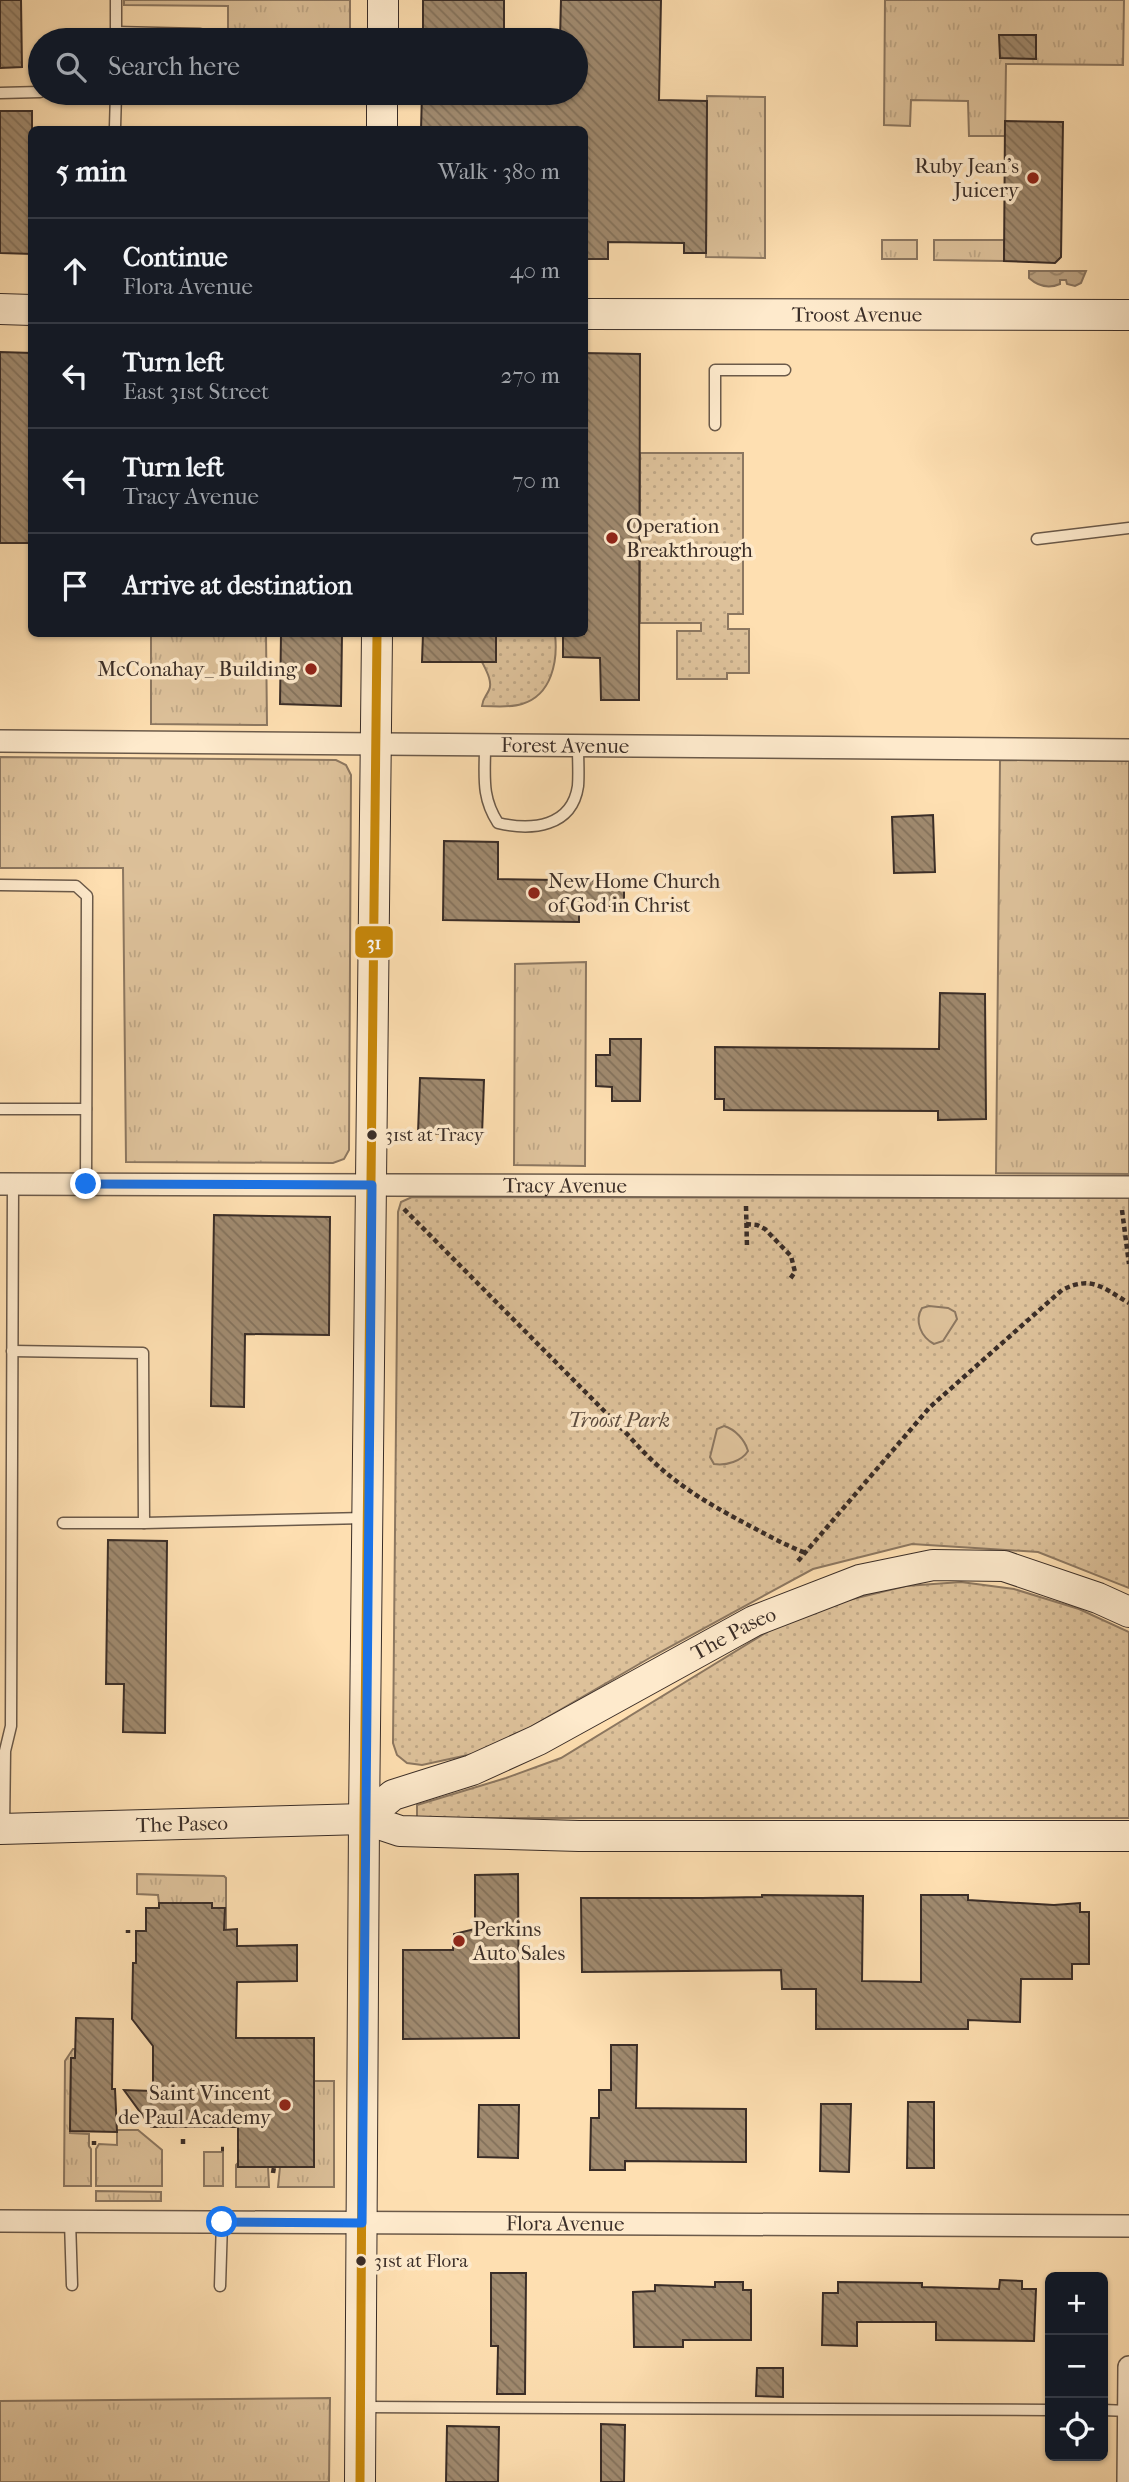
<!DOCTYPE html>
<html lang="en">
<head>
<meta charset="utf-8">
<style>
	body { margin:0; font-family:"IM FELL French Canon",serif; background:#242831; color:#f1f3f6 }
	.controls { position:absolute; right:21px; bottom:21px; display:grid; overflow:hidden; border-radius:10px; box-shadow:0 2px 5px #0004 }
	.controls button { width:63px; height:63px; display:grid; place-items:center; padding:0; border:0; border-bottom:2px solid #363941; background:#171b24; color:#f1f3f6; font:35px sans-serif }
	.stop { position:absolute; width:21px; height:21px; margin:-16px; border:5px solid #1a73e8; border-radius:50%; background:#fff }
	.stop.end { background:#1a73e8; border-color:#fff; box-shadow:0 2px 7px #0008 }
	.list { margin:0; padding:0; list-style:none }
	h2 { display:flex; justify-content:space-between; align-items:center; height:91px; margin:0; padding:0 28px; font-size:30px }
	h2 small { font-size:23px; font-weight:400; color:#9ea1a6 }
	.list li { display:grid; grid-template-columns:46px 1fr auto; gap:21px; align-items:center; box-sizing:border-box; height:105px; padding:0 28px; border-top:2px solid #363941 }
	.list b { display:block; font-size:26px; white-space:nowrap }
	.list p { margin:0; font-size:23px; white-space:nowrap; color:#9ea1a6 }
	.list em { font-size:23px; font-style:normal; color:#9ea1a6 }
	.icon { flex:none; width:38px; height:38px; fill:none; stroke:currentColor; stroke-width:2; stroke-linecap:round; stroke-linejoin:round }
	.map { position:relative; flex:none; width:1129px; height:2482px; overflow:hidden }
	.search { position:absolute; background:#171b24; box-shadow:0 2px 5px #0004; left:28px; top:28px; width:560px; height:77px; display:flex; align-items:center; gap:18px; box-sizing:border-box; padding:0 24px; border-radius:38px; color:#9ea1a6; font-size:26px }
	.panel { position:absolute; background:#171b24; box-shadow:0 2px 5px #0004; left:28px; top:126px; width:560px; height:511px; border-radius:10px }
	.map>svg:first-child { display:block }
	.grass { fill:url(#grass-tufts); stroke:#8c7760; stroke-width:2 }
	.park { fill:url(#park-dots); stroke:#8c7760; stroke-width:2 }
	.garden { fill:#ddc19a; stroke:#8c7760; stroke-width:2 }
	.water { fill:url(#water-waves); stroke:#87735e; stroke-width:2 }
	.building { fill:url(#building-back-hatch); stroke:#3a2d27; stroke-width:2 }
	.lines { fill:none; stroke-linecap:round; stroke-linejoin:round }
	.service-casing { stroke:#6b5a4a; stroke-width:13 }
	.minor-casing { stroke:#6b5a4a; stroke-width:24 }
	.secondary-casing { stroke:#3a2d27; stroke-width:32 }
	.path { stroke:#3a2d27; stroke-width:4.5; stroke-dasharray:5 3.5; stroke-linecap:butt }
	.service { stroke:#feeacc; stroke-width:10 }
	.minor { stroke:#feeacc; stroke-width:21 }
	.secondary { stroke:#feeacc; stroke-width:30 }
	.bus-1-casing { stroke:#feeacc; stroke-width:14 }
	.bus-1 { stroke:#c8880a; stroke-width:9 }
	.route { stroke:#1a73e8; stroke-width:9 }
	.poi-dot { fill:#8f2418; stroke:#feeacc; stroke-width:2.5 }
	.bus-dot { fill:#3a2d27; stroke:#feeacc; stroke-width:2.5 }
	.labels { text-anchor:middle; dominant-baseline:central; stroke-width:7; stroke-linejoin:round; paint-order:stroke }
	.bus-label { font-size:19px; fill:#3a2d27; stroke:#feeacc; text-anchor:start }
	.poi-label { font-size:21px; fill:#3a2d27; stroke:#feeacc; text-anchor:end }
	.street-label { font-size:21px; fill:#3a2d27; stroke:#feeacc }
	.park-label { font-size:21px; font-style:italic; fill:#5b4b3e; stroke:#feeacc }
	.line-badge { stroke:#feeacc; stroke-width:2.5 }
	.badge-label { font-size:19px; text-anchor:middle; font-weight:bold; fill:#fff }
</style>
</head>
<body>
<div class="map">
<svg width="1129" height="2482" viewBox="0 0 1129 2482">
	<defs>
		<pattern id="grass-tufts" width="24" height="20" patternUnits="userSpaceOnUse" patternTransform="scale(1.75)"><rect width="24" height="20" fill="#ddc19a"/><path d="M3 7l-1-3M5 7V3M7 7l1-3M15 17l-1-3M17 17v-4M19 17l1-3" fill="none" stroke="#bea685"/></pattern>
		<pattern id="park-dots" width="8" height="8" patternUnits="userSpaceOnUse" patternTransform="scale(1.75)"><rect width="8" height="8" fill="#ddc19a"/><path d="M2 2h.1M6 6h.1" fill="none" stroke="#bea685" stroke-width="1.8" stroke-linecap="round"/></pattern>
		<pattern id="water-waves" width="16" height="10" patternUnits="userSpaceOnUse" patternTransform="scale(1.75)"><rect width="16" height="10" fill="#bba282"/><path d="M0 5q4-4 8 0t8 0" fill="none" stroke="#99846a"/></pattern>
		<pattern id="building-back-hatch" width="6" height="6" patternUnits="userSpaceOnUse" patternTransform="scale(1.75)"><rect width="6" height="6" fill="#a08a6f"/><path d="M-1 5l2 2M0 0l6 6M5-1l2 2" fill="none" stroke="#83715b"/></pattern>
	</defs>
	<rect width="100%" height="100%" fill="#fedfb1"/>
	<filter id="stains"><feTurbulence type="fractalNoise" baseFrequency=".00286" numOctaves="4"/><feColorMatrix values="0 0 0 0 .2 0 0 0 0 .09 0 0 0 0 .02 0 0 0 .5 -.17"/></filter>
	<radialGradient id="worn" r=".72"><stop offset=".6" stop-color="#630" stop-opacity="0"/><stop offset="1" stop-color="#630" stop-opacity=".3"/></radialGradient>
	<g class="grass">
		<path d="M124,0H350V40H228V6L124,5Z"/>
		<path d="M885,0H1124L1123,65L1006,64L1005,136H969L968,101L911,100L910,126L884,125Z"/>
		<path d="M707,96L765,97V258L706,257Z"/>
		<rect x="882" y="240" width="35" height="19"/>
		<path d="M934,240H1004V261L934,260Z"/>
		<path d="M151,634H266L267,725L151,724Z"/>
		<path d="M0,757L336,760L346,765L351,775L349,1150L344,1159L333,1163L126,1162L123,868H0Z"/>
		<path d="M1000,760L1129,761V1174L996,1173Z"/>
		<path d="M586,962L585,1166L514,1165L515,964Z"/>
		<path d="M137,1874L224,1876L226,1878V1929L224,1908H212L211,1903H159L158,1895L137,1894Z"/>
		<path d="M73,2049H75V2058L71,2059L70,2133L89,2134V2146L91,2149V2186H64L65,2061Z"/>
		<path d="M314,2081H334V2187H278L280,2167H313Z"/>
		<path d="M117,2130H138L162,2150V2186H96V2149L99,2144L117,2145Z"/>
		<rect x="204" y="2152" width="19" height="34"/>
		<path d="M238,2163V2167H268L269,2187H236V2165Z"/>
		<path d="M96,2191L161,2192V2201H96Z"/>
		<path d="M330,2398L329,2482H0V2401Z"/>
	</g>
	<g class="park">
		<path d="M640,453H743V614H728V629H749V673H727V679H677V631H701V623H640Z"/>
		<path d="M496,634H555C558,661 552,695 522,704C510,708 495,706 482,706C483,697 486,697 489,690C493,682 486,670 482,662H496Z"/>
		<path d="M412,1197L1129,1198V1588L1038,1552L912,1544L813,1569L653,1656L491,1750L422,1765L407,1763L397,1755L393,1743L398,1212L401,1202Z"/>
		<path d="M961,1582L1014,1589L1079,1609L1129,1632V1818H417V1805L506,1778L561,1758L772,1629L832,1604L906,1586Z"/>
	</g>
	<g class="garden">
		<path d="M929,1306L948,1308L955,1312L957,1319L943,1341L934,1344C921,1337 914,1321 922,1308Z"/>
		<path d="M724,1426C735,1429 745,1440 748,1451C742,1461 726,1466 714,1464L710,1457L717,1429Z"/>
	</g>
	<path class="water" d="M1029,271H1086L1081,283L1075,286L1067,284L1066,280H1060V284C1049,289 1038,286 1029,278Z"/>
	<g class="building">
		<path d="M0,0H21L22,67L0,68Z"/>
		<rect x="423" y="0" width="81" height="40"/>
		<path d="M561,0H661L659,100L707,101L706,253H684V243L608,242V259H584V130H421L422,93H576V40H560Z"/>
		<path d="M999,35H1036V59L1000,58Z"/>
		<path d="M0,111H32V254L0,253Z"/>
		<path d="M1005,121L1063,122L1061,257L1055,263L1004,261Z"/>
		<path d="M0,352L32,353V543H0Z"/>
		<path d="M584,353L640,354L639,700H601L600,658L563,657V634H584Z"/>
		<path d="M281,634H342L341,706L280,704Z"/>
		<path d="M423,634H496V662H422Z"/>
		<path d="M933,815L935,872L894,873L892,817Z"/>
		<path d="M444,841L498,842V879L624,881V906H579V922L443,920Z"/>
		<path d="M940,993L985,994L986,1119L938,1120V1111L724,1110V1099H715V1047L939,1049Z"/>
		<path d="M610,1039H641L640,1101H612V1087L596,1086V1055H610Z"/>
		<path d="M420,1078L484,1080L482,1135L418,1133Z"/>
		<path d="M214,1215L330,1217L329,1335L245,1334L244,1407L211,1406Z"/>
		<path d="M108,1540L167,1541L165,1733L123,1732L124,1684H106Z"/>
		<path d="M518,1874L519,2038L403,2039V1950H453L454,1934L475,1929V1875Z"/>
		<path d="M762,1895L863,1896L862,1981L921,1982V1895H968V1900L1054,1905L1080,1903V1912H1089V1964H1072V1979H1021L1020,2022L968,2020V2029H816V1989H782L781,1970L582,1972L581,1898H702L762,1897Z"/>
		<path d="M159,1903H212V1908H225L224,1930L237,1929V1946L297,1945V1981L237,1982L236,2038H314V2167H238V2127H151L124,2090L153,2091V2046L132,2019L133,1963H136V1931H146V1908H159Z"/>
		<path d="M76,2018L113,2019L112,2089H115L117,2132L70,2131L71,2058H75Z"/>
		<path d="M611,2045H637L636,2108L746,2109V2162L625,2161V2170H590L591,2118H599V2090H611Z"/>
		<path d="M908,2102H934V2168H907Z"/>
		<path d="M821,2104H851L849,2172L820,2171Z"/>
		<path d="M479,2105H519L518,2158L478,2157Z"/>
		<path d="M491,2273H526L525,2394H497L498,2346H491Z"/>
		<path d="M1000,2280L1022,2281V2289H1036L1034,2341L936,2340V2322H857V2346L822,2345L823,2293H838V2282L922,2283V2287L999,2289Z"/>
		<path d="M715,2282H743V2290H751V2340H683V2347H634L633,2292L655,2291V2285L715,2287Z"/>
		<path d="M757,2368H783V2397L756,2396Z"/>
		<path d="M601,2424L625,2425L624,2482H601Z"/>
		<path d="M447,2426L499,2427L498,2482H446Z"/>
	</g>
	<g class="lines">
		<defs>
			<g id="service">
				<path d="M116,0V40"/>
				<path d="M116,32L200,34"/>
				<path d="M0,93L40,92"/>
				<path d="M115,127L116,93"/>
				<path d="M715,425V370H785"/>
				<path d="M1037,539L1129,528"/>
				<path d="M485,746C485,776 481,797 498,823C532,831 572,827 578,786C579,774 578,760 578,747"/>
				<path d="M0,885L76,886L87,896L86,1184"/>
				<path d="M0,1109H86"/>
				<path d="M12,1351L143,1353L144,1523L365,1518"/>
				<path d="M63,1523H144"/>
				<path d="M4,1828L5,1751L11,1726L13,1184"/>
				<path d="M70,2221L72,2285"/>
				<path d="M220,2286L222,2222"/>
				<path d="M364,2407L1050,2410"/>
				<path d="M1103,2410L1129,2411"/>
			</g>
			<g id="minor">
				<path id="s1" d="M0,741L1129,750"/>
				<path id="s2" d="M0,1184L1129,1187"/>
				<path id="s3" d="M0,2221L1129,2226"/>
				<path d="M1128,2482L1129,2367"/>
			</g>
			<g id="secondary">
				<path d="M383,40V0"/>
				<path d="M382,130V93"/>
				<path d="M0,309L32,310"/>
				<path id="s4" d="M584,314L1129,315"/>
				<path id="s5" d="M364,1819L393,1795L472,1770L538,1740L754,1621L860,1580L933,1565L1004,1566L1098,1598L1129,1612"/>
				<path id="s6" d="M0,1829L364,1819L400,1831L579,1836H1129"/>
				<path d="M360,2482L364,1819L377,634"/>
			</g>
		</defs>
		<use href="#service" class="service-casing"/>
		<use href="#minor" class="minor-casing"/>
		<use href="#secondary" class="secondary-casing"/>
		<g class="path">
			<path d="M746,1206L747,1247"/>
			<path d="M404,1209L629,1436C667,1480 701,1500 752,1527C769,1536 787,1546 806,1553"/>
			<path d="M1122,1210L1129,1264"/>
			<path d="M746,1224L757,1225L765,1229L791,1256L795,1272L790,1279"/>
			<path d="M798,1561L930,1407L1062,1290C1092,1275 1103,1288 1129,1303"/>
			<path d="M128,1930V1933"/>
			<path d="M94,2141V2145"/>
			<path d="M183,2144V2138"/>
			<path d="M221,2149H224"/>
			<path d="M273,2173L274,2167"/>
		</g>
		<use href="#service" class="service"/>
		<use href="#minor" class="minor"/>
		<use href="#secondary" class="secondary"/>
		<defs>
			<path id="bus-1" d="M360,2482L364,1819L377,634"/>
		</defs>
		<use href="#bus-1" class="bus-1-casing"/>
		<use href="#bus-1" class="bus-1"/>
	</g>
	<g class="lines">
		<path class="route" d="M86,1184L372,1185L362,2223L222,2222"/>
	</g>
	<g class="poi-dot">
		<circle cx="1033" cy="178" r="7"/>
		<circle cx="612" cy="538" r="7"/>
		<circle cx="311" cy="669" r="7"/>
		<circle cx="534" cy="893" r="7"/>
		<circle cx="459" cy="1941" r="7"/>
		<circle cx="285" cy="2105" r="7"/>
	</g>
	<g class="bus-dot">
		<circle cx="372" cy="1135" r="6"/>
		<circle cx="361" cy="2261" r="6"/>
	</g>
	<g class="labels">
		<g class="bus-label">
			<text x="385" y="1135">31st at Tracy</text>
			<text x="374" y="2261">31st at Flora</text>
		</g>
		<g class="poi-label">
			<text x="1019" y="166">Ruby Jean's<tspan x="1019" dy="24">Juicery</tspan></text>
			<text x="626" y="526" text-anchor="start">Operation<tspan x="626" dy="24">Breakthrough</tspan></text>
			<text x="297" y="669">McConahay_ Building</text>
			<text x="548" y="881" text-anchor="start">New Home Church<tspan x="548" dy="24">of God in Christ</tspan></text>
			<text x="473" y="1929" text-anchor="start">Perkins<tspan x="473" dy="24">Auto Sales</tspan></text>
			<text x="271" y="2093">Saint Vincent<tspan x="271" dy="24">de Paul Academy</tspan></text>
		</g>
		<g class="street-label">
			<text stroke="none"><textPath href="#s4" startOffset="273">Troost Avenue</textPath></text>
			<text stroke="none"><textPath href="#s1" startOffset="565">Forest Avenue</textPath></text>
			<text stroke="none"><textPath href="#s2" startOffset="565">Tracy Avenue</textPath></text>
			<text stroke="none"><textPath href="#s5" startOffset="416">The Paseo</textPath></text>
			<text stroke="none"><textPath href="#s6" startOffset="182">The Paseo</textPath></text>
			<text stroke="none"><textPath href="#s3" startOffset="565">Flora Avenue</textPath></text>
		</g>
		<g class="park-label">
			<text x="619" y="1420">Troost Park</text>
		</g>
	</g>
	<rect class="line-badge" x="354" y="925" width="40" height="34" rx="7" fill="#c8880a"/>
	<g class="badge-label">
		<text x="374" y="949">31</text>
	</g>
	<rect width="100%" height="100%" filter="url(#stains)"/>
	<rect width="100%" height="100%" fill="url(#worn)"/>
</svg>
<div class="controls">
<button>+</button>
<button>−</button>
<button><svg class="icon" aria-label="locate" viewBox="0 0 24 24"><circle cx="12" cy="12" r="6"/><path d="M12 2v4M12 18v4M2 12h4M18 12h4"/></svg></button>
</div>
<div class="stop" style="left:222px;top:2222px"></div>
<div class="stop end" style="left:86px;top:1184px"></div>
<div class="search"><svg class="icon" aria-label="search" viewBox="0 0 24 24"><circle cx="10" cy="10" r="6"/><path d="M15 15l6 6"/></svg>Search here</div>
<section class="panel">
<h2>5 min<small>Walk · 380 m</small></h2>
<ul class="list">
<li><svg class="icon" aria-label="ahead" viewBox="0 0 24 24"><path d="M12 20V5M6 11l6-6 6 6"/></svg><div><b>Continue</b><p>Flora Avenue</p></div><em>40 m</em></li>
<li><svg class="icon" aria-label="left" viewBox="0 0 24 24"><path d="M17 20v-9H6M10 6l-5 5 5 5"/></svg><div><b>Turn left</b><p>East 31st Street</p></div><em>270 m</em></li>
<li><svg class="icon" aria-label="left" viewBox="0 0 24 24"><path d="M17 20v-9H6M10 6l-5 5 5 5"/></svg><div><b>Turn left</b><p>Tracy Avenue</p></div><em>70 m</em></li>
<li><svg class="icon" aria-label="arrive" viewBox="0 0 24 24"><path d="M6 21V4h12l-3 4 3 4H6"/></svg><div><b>Arrive at destination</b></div></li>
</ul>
</section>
</div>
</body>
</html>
